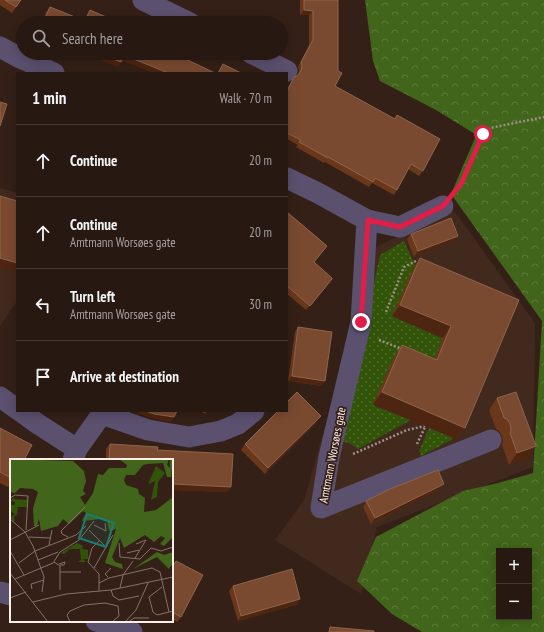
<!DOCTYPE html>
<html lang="en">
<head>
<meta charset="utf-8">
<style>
	body { margin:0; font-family:"PT Sans Narrow",sans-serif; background:#2f211a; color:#f1f3f6 }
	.controls { position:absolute; right:12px; bottom:12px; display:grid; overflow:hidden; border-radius:0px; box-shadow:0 2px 10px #0003 }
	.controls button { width:36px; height:36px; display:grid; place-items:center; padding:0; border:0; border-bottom:1px solid #433731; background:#271811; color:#f1f3f6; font:20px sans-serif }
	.stop { position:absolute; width:12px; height:12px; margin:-9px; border:3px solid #e11d48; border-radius:50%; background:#fff }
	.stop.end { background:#e11d48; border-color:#fff; box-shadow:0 1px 4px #0008 }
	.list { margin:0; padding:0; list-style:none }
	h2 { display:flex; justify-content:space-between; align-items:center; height:52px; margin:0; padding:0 16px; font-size:17px }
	h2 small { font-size:13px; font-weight:400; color:#a4a09f }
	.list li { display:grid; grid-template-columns:26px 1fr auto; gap:12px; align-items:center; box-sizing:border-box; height:72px; padding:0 16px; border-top:1px solid #433731 }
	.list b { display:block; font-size:15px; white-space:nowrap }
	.list p { margin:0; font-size:13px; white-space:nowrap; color:#a4a09f }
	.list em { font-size:13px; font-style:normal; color:#a4a09f }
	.icon { flex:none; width:22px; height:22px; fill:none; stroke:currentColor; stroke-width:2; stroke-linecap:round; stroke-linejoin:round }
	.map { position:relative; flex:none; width:544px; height:632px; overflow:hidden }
	.search { position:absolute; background:#271811; box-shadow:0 2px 10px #0003; left:16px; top:16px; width:272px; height:44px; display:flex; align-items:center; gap:10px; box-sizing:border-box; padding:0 14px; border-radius:22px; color:#a4a09f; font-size:15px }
	.panel { position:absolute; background:#271811; box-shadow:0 2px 10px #0003; left:16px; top:72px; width:272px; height:340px; border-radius:0px }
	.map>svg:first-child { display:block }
	.built { fill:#42291d }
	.forest { fill:url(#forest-crowns); fill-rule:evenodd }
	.garden { fill:url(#garden-dots) }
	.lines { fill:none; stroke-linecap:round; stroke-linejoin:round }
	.path { stroke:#9f8e87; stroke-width:2.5; stroke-dasharray:2 2; stroke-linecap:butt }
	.minor { stroke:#5b506e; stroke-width:21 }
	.wall { fill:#6a371a }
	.shaded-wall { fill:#4e2510 }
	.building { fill:#7a4a30; stroke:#8e644d }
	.route { stroke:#e11d48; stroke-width:5 }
	.labels { text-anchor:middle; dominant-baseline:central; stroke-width:3.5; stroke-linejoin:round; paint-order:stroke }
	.street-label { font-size:12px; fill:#fbede7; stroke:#342017 }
	.inset-road { fill:none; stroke:#84726a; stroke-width:1 }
	.view { fill:#1b7c74; fill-opacity:0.15; stroke:#1b7c74; stroke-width:2 }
	.inset-edge { fill:none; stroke:#fbede7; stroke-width:2 }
</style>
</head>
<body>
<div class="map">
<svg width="544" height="632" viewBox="0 0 544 632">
	<defs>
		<pattern id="forest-crowns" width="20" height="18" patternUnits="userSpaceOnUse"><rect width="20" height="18" fill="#41651a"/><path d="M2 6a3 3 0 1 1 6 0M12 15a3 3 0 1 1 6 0" fill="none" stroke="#5d7b3b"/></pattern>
		<pattern id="garden-dots" width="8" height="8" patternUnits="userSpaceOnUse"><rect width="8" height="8" fill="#325408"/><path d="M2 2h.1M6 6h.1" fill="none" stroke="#516d2c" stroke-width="1.8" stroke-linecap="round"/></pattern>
	</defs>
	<rect width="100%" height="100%" fill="#342017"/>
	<g class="built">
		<path d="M0,188L17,193V301L0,326Z"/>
		<path d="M453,209L535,323L533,467L377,527L361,594L275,540L304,500L376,247Z"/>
	</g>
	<path class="forest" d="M365,0H544V632H422L392,614L357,581L376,537L463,491L498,483L533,473L542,321L451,194L475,138V134L436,110L380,81L373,61ZM499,551H529V617H499Z"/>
	<g class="garden">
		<path d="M404,241L418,271L398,319L451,342L435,377L395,360L374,406L411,420L358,449L351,444L340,440L380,255Z"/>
		<path d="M429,428L453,438V439L421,456L419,451Z"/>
	</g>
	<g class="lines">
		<g class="path">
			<path d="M457,189L461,184L483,134L490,128L544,117"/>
			<path d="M386,312L404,267L416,261"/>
			<path d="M379,340L402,349"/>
			<path d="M417,444L425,427"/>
			<path d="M353,454L407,430L425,426"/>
		</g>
		<g class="minor">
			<path d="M143,0L190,23"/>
			<path d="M0,47L20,58L54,73"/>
			<path d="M251,53L287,71"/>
			<path d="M287,178L318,193L367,220L400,227L443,206"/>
			<path d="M367,220L361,322L329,457L321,508L491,440"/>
			<path d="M0,397L17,409"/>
			<path d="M20,411L38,424L77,449"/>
			<path d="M102,414L148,430L189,437L221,431L238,424L254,411"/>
			<path d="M73,460L77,449L104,411"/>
			<path d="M0,592L11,595"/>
			<path d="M96,621L132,632"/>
		</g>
	</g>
	<g class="wall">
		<path d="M0,0H21L12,13L0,5Z"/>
		<path d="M300,0H338L335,86L423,171L419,176L408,169L397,190L394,195L372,183L369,187L325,162L324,163L296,147L298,145L287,139V89L294,77L298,75L299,71L298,67L309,45V15H300Z"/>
		<path d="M50,7L84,21L87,15L90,10L120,23H42L46,12Z"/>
		<path d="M287,212L327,246L314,262L328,284L306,310L287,294Z"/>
		<path d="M411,234L454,241L414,257L407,239Z"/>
		<path d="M420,258L519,300L465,428L456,439L373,404L394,357L402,345L434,359L443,338L392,316L412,270Z"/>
		<path d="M298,327L322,386L288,381L295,332Z"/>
		<path d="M497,398L528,458L509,465L502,445L503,441L502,436L499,431L496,429L489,410Z"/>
		<path d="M200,411H207L205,414Z"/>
		<path d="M317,422L265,474L241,450L245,444Z"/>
		<path d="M0,428L11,460V483L8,487L0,483Z"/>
		<path d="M110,444L157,450L228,492L172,490V460H106V449Z"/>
		<path d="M440,489L371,524L363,507L366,501Z"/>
		<path d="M176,561L181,617L177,622L172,619V566Z"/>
		<path d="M233,586L300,599L296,605L238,621L229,591Z"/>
	</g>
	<g class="shaded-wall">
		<path d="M304,10L313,11L309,15H300Z"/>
		<path d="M83,53H98L121,62L118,67Z"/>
		<path d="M124,55L168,73H153L121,60Z"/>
		<path d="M458,236L454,241L414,257L418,251Z"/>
		<path d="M0,258L17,263V272L0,268Z"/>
		<path d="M400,305L451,326L443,338L392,316Z"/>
		<path d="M292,376L325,381L322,386L288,381Z"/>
		<path d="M382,392L465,428L456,439L373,404Z"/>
		<path d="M138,411H146L174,417L171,422L151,418L137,413Z"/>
		<path d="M321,416L317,422L265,474L268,468Z"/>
		<path d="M536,446L528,458L509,465L517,453Z"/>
		<path d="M172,484L231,487L228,492L172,490Z"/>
		<path d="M444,484L440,489L371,524L375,518Z"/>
		<path d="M300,599L296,605L238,621L241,616Z"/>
	</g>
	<g class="building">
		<path d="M5,0H21L16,7Z"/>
		<path d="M304,0H338V71L342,73L335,86L395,119L397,115L440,139L423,171L411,164L397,190L375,178L373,182L328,157V158L299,142L301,140L287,133V91L294,77L297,76L301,71L302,66L301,62L313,40V11L304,10Z"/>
		<path d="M50,7L85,21L90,10L120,23H43Z"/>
		<path d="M98,53H178L177,55L215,73H168L124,55L121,62Z"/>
		<path d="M223,64L241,73H218Z"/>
		<path d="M0,102L7,104L0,126Z"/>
		<path d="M0,196L17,201V263L0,258L1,255H0Z"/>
		<path d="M287,212L327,246L314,262L332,278V279L310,306L287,286Z"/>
		<path d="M451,218L458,236L418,251L411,234Z"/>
		<path d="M420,258L519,300L465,428L382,392L402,345L437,360L451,326L400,305Z"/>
		<path d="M298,327L332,332L325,381L292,376Z"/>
		<path d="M297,392L321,416L268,468L245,444L278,411H287V402Z"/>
		<path d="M516,392L536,446L517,453L510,433L511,430L510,424L507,419L504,418L497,398Z"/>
		<path d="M146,411H177L174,417L154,414Z"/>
		<path d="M0,428L32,445L24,460H11V478L0,472Z"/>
		<path d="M110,444L158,447L157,450L233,454L231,487L172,484V460H109Z"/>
		<path d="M438,470L444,484L375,518L366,501L390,489Z"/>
		<path d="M176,561L203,575L181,617L172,612V568Z"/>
		<path d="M292,569L300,599L241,616L233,586Z"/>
		<path d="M330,627L374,631V632H329Z"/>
	</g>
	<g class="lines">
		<path class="route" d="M361,322L368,220L400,227L443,206L461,184L483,134"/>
	</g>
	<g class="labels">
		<g class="street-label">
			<text transform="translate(332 455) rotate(-79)">Amtmann Worsøes gate</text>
		</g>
	</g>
	<g transform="translate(10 459)">
		<rect width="163" height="163" fill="#342017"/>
		<path d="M0,0L63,2L74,12L76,22L73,32L76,35L70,38L75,46L83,34L88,15L93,16L99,9H116L117,6L109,0H159L157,6L160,9V0H163L161,18H157L153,4L138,5L133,6L125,16H116L114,21L116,26L128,30L129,35L135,39L134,53L146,51L163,38V78L154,87L150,85L155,79L151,77L144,83L135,76L114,89L110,79L102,98L105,103L112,105L113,110L95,104L106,70L99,72L97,63L91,60L72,62L76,54L73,52L59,65L53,60L48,67L31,72L29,60L27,67H24L23,49L28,33L23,30L10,29L5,34L0,33ZM147,93L154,96L163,93V104L159,110L147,98L123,110Z" fill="#41651a"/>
		<path d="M146,7L155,14L148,23L147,38L141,41L145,22L139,25V23Z" fill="#325408"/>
		<path d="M4,38V40L16,41L18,38L17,48H8L7,56L4,57L5,63L0,59L5,55L0,52V46H5V43L0,42ZM67,84L73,87L72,90L78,91V100H73L76,103H68L71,101L70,90H60L54,95L51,94Z" fill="#325408"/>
		<path class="inset-road" d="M0,39L5,36L18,37L16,71M0,60L15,73L23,87L34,118L32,133M84,66L96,72L95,64M79,71L95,87M19,78L40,79M58,78L52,75L51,72L75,48M0,81L29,66M109,84L110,98L130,100L141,89L151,92L163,88M39,86L42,71M0,92L14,116M117,94L129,91M125,99L136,81L126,85M28,101L48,93M44,103L50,107V131M9,104L25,92L66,76L76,67M49,105L55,103L54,106H50M84,109L103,76M50,113H71M0,114L38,163M98,118L95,115L101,109M5,120L43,104L50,93L69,81L84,62M89,124L99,119L142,109L150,113L159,153M152,128L139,138L143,153L147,156L163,152M110,129L113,116L123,102M22,130L21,125L34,121M101,131L103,137L109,141L129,137M89,132V115L78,103L82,89L89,82M0,139L16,133M23,143L56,135L101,131L163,118M60,163L57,156L60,152L74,146L95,144L108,147L109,157L102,163M115,163L126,151L138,124M118,163L124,159H139"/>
		<path class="view" d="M77,55L104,64L96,88L69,79Z"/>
		<rect width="163" height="163" class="inset-edge"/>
	</g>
</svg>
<div class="controls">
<button>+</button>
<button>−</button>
</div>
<div class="stop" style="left:483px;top:134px"></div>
<div class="stop end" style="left:361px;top:322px"></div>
<div class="search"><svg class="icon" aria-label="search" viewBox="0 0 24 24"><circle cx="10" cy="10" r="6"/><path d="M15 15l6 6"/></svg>Search here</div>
<section class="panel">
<h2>1 min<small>Walk · 70 m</small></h2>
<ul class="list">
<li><svg class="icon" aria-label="ahead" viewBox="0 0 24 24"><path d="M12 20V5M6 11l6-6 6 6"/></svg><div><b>Continue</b></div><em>20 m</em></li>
<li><svg class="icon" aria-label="ahead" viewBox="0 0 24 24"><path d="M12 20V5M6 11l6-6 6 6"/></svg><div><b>Continue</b><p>Amtmann Worsøes gate</p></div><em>20 m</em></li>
<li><svg class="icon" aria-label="left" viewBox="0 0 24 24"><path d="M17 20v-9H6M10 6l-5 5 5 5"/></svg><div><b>Turn left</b><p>Amtmann Worsøes gate</p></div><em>30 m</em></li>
<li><svg class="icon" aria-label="arrive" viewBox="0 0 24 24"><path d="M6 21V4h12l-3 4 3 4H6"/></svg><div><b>Arrive at destination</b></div></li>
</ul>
</section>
</div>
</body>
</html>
